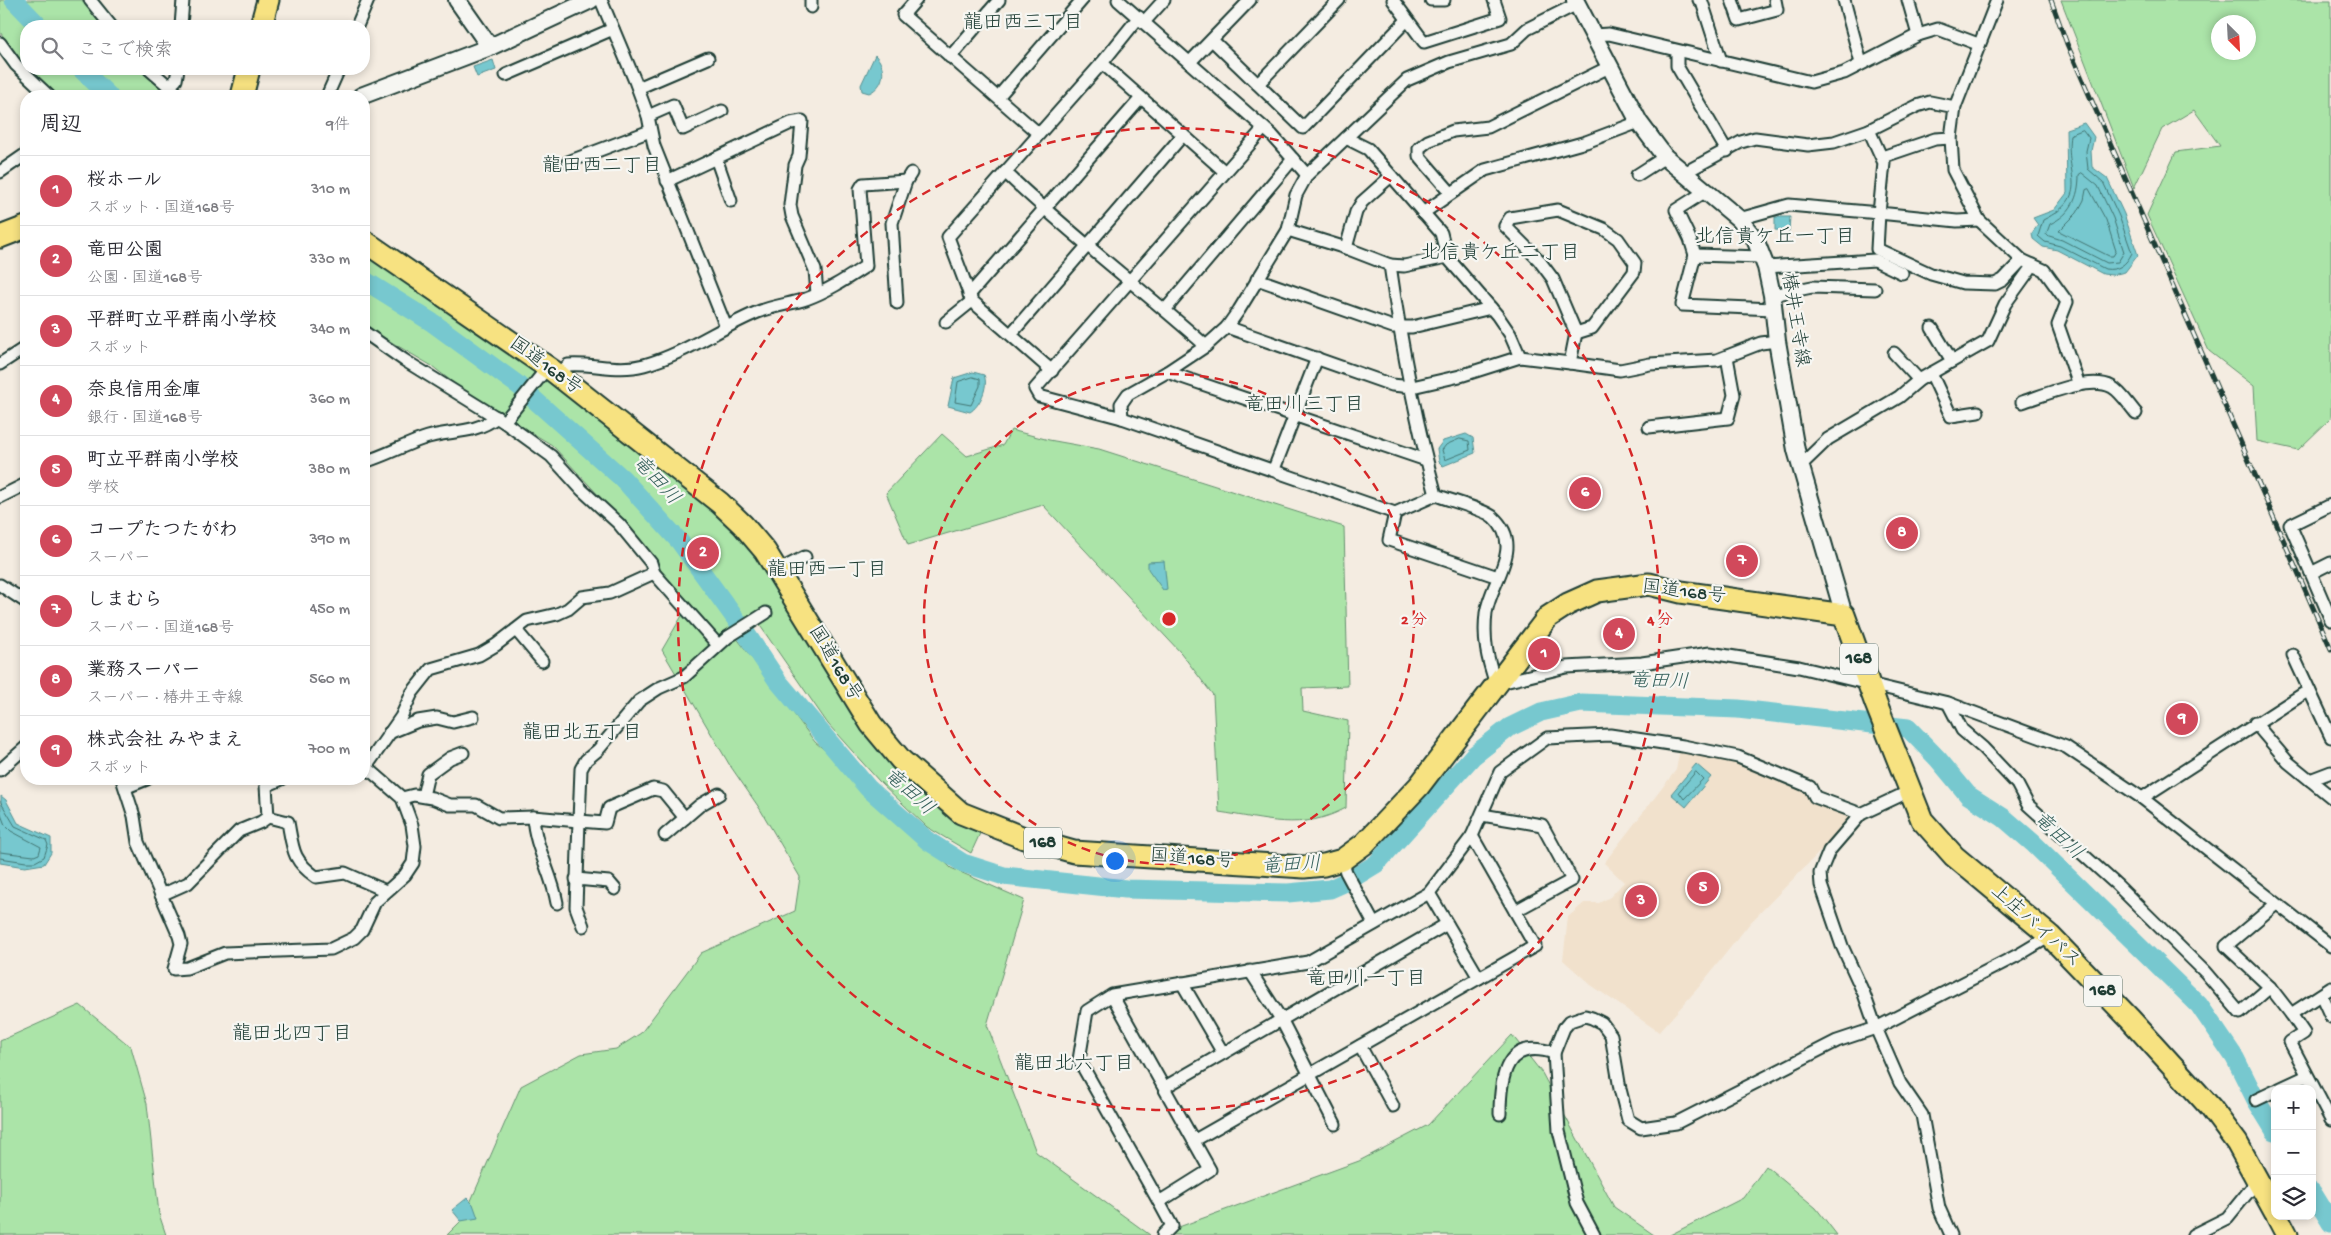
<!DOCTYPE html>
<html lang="ja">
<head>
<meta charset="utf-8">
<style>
	body { margin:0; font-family:"Gochi Hand","Klee One",sans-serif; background:#f7f7f7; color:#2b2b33 }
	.controls { position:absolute; right:15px; bottom:15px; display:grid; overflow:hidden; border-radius:10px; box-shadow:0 2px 8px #0003 }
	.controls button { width:45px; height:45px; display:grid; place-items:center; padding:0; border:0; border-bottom:1px solid #e1e1e2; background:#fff; color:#2b2b33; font:25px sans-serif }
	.compass { position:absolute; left:2211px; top:15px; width:45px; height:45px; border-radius:50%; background:#fff; box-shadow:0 2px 8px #0003; rotate:156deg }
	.you { position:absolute; left:1114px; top:860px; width:18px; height:18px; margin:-12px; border:4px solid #fff; border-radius:50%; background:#1a73e8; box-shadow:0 0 0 8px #1a73e833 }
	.badge { display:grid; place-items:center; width:32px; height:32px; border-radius:50%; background:#d1495b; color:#fff; font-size:16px; font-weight:700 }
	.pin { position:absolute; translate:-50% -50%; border:2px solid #fff; box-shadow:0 1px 5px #0006 }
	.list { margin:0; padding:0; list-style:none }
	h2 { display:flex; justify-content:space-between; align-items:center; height:65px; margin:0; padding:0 20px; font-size:21px }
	h2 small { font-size:16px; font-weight:400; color:#7c7c81 }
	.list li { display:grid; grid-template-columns:32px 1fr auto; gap:15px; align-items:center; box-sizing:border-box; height:70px; padding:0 20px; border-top:1px solid #e1e1e2 }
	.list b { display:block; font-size:19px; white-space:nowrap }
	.list p { margin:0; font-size:16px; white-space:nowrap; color:#7c7c81 }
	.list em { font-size:16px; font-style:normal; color:#7c7c81 }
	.icon { flex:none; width:28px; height:28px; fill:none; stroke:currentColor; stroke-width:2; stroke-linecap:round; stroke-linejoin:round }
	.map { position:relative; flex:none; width:2331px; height:1235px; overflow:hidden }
	.search { position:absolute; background:#fff; box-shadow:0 2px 8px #0003; left:20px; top:20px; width:350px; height:55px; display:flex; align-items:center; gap:12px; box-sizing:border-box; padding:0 18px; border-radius:20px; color:#7c7c81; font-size:19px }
	.panel { position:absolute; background:#fff; box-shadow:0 2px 8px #0003; left:20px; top:90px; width:350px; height:695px; border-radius:20px }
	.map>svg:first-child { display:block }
	.built { fill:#f1e1cc }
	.green { fill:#abe4a8; stroke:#65906e; fill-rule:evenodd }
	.water { fill:#77c8cf; stroke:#549091 }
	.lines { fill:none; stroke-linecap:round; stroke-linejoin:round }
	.shore { stroke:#427572; stroke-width:1 }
	.river { stroke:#77c8cf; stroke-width:19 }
	.street-casing { stroke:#1f3d34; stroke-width:15 }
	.secondary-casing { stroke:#1f3d34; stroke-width:20 }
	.highway-casing { stroke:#1f3d34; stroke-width:25 }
	.street { stroke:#f6f6f2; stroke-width:11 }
	.secondary { stroke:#f6f6f2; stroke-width:16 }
	.highway { stroke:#f7e281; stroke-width:21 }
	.rail-casing { stroke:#1f3d34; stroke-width:5 }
	.rail { stroke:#f6f6f2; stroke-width:3; stroke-dasharray:9; stroke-linecap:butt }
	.ring { fill:none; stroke:#d62828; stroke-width:2.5; stroke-dasharray:9 6 }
	.labels { text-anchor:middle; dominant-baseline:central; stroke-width:4.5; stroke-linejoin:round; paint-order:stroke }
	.shield { fill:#f6f6f2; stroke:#60746d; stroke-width:1 }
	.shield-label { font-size:18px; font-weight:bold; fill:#1f3d34 }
	.street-label { font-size:19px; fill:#1f3d34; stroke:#f6f6f2 }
	.neighbourhood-label { font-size:20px; fill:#1f3d34; stroke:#f6f6f2 }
	.water-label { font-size:20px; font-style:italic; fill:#35605b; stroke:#f6f6f2 }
	.centre { fill:#d62828; stroke:#f6f6f2; stroke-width:2.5 }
	.ring-label { font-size:15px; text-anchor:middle; font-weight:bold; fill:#d62828; stroke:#f6f6f2; stroke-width:4.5; stroke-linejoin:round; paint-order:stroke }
</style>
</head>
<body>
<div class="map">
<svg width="2331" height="1235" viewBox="0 0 2331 1235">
	<rect width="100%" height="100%" fill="#f4ece1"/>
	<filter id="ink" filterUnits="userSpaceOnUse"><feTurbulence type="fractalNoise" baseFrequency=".02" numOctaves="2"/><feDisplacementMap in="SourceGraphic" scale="10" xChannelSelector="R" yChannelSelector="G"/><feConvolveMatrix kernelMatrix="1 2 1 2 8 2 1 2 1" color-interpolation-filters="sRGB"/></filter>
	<g filter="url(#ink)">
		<path class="built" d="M1680,749L1739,760L1805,788L1810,800L1853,818L1750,923L1698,988L1659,1032L1591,985L1563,960L1568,917L1584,903H1599L1610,897L1624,882L1604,863L1676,770Z"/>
		<g class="green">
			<path d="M0,0H86L107,26H26V67L0,32Z"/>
			<path d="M2061,0H2331V418L2298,450L2257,441L2254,386L2209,351L2147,215L2176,152L2220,146L2194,110L2162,129L2134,188ZM2218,22H2248V52H2218Z"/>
			<path d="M27,69H143L172,96H56Z"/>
			<path d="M364,247L606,422L752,543L854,709L982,829L971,853L927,827L879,781L828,724L752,614L730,629L815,742L849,770L951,868L1024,900L987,1025L1036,1152L1150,1235H447L463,1219L521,1086L581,1054L616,1049L641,1033L701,953L795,911L800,877L760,809L729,764L662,650L687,607L675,596L655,562L614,512L552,445L465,392L432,366L364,326Z"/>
			<path d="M1011,430L1049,440L1099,449L1344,527L1348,686L1302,688L1303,711L1348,721L1346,808C1301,832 1266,819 1219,812L1213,695L1181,653L1043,505L908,545L886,493L942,434L967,456L1003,445Z"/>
			<path d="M80,1005L131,1047L147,1104L159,1214L166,1235H0V1041Z"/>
			<path d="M1512,1035L1542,1073L1614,1207L1654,1235H1157L1359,1161L1428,1125Z"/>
			<path d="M1766,1166L1816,1208L1837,1235H1670L1743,1198Z"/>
		</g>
		<g class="water">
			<path d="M875,55C887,67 885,86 869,93L862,91L861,85Z"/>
			<path d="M493,60L496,70L477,77L473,67Z"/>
			<path d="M2084,123L2094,137L2091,151L2092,167L2107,178L2124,214L2138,255L2125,272L2112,275L2103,274L2057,250L2043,247L2033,239L2032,233L2038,225L2033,218L2054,210L2067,193L2066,129Z"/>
			<path d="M1775,217H1790L1789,231L1775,230Z"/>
			<path d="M973,372L984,375C989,386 980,406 970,412L948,406L954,378Z"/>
			<path d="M1466,434L1473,438L1475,453L1443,466L1439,462L1437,449L1443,441Z"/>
			<path d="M1164,561L1167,589L1163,590L1148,569V562Z"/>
			<path d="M1696,764L1711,777L1686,807L1671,794Z"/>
			<path d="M1,796L6,800L18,823L51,838V853L44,864L25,867L0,863Z"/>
			<path d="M467,1198L473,1204L478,1218L461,1221L452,1210Z"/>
		</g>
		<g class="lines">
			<g class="shore">
				<path d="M2083,130L2089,138L2086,151L2088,169L2103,182L2119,216L2132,253C2126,265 2118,271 2105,269L2060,246L2045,242L2038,236L2043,220C2093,195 2064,175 2070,135Z"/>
				<path d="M2082,173L2098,186L2113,218L2124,252L2118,262L2107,263L2062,240L2046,235L2050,224C2071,214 2079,198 2079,175Z"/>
				<path d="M2089,189L2106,220L2116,251L2113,256H2109L2059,231L2077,213L2084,200L2086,190Z"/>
				<path d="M973,377L980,379V386L971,405L955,402L958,382Z"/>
				<path d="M1460,439L1469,441L1470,450L1445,460L1442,450L1446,445Z"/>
				<path d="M1696,772L1703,779L1684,799L1679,792Z"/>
				<path d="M0,801L15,826L46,840L48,845L44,857L35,862H26L0,858"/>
				<path d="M0,812L5,825L11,831L41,847L39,854L34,856L0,852"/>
			</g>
			<g class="river">
				<path d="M14,0L39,26"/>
				<path d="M81,69L109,96"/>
				<path d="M364,280L433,323L518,385L623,479L680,542L743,629L777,680L868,788L928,841L963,863L1004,876L1126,889L1288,893L1330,889L1348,881L1376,864L1473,756L1510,727L1541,712L1581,703L1738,709L1908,728L1938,759L1968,795L2004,818L2033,843L2199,1005L2235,1058L2256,1100L2275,1131"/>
				<path d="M2312,1192L2331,1223"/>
			</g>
			<defs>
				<g id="street">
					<path d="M90,0L111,26"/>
					<path d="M601,0L635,81L648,116L654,146L726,327"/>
					<path d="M916,0L903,15L1039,134"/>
					<path d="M1118,0L1272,135L1307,175"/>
					<path d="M1393,0L1424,42L1500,18L1494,0"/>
					<path d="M1431,0H1444"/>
					<path d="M1699,0L1702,2L1721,61"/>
					<path d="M1732,0L1739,20L1777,10L1775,0"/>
					<path d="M1844,0L1861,63"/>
					<path d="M1908,0L1918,35"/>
					<path d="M1997,0L1955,107L1951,138L1953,170L1979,220L2022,260L2044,270L2067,302L2058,325L2079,385"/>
					<path d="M811,7V0"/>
					<path d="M1144,22L1164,0"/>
					<path d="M181,26L183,0"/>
					<path d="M357,26L368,0"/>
					<path d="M1593,35L1609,34L1811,82L1844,73L1918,35L1938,29L1978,44"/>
					<path d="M1212,40L1303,128L1407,20"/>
					<path d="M0,43L16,65L49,96"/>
					<path d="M1677,51V66L1727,151"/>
					<path d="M950,57L999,0"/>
					<path d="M1190,62L1250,0"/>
					<path d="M1102,63L1225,172"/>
					<path d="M149,69L180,96"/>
					<path d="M506,75L613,29"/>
					<path d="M1258,84L1339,0"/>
					<path d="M168,87L176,80L178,69"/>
					<path d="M638,88L708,58"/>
					<path d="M327,96L339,69"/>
					<path d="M998,97L1082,0"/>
					<path d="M648,116L673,105L683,129L722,111"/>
					<path d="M1264,128L1035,389L1039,396L1122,418L1395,513L1436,495"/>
					<path d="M1869,130L1884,163L1879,213L1957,221L1979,220"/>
					<path d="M1346,138L1368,149L1441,233L1447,257L1497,315L1510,334L1520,357"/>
					<path d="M1882,157L1935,139L1951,138"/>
					<path d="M716,158L731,201"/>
					<path d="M568,162L650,131"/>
					<path d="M0,172L26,154"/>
					<path d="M1005,172C1069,234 1140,287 1206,346"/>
					<path d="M1684,173L1741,142L1755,138L1808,145L1834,142L1869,130L1917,106L1930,102L1955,107"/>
					<path d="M1637,175L1665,157"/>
					<path d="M667,181L791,123L802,121L799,156L795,165L790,205L792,216L815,270L817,294"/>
					<path d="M1451,193L1419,156V148L1428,141L1453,131L1488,127L1609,67"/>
					<path d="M1558,210L1604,229L1618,239L1635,263L1634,272L1592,328L1576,333L1553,279L1538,259L1505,226L1510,218Z"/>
					<path d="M1423,213L1485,170L1586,142L1639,122"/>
					<path d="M1739,219L1789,205L1879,213L1877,249L1931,274L1963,283L1995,284L2003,280L2022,260"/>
					<path d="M1288,230L1346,248L1390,265C1401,342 1415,420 1436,495C1448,500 1486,510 1493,517C1526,547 1491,580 1486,613C1483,640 1487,658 1496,684L1566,667L1642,663L1710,653L1799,667L1948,703L2066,747L2142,798L2331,946"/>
					<path d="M1346,248L1356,212L1362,202L1391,176"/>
					<path d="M1695,255L1690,239L1676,210L1706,191"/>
					<path d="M1762,257L1695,255L1682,305L1773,309"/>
					<path d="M1390,265L1404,266L1447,257"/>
					<path d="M1766,267L1875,260L1902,273"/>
					<path d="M1257,279L1393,327H1412L1491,308"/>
					<path d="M969,295L1141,98"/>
					<path d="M1772,295L1812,287L1875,289"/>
					<path d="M897,303L892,223L906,181L911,173"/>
					<path d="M1165,310L1293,159"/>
					<path d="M946,322L972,301"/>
					<path d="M1227,327L1392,385L1412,387L1460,376L1520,357L1570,363L1576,333"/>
					<path d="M1932,328L1952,361"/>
					<path d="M364,332L404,360L504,422L551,456L582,490L619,524L651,563L654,573L718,645"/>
					<path d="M1011,334L1183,135"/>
					<path d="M1894,353L1919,380"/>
					<path d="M1570,363L1620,370L1650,364L1717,360L1761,343L1777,341"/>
					<path d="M0,364L26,347"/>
					<path d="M1052,371L972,301L948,237L1102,63L1139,17"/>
					<path d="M1167,372L1426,460"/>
					<path d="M1931,373L1951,416L1978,412"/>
					<path d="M558,376L568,365C593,363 618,372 644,365C685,354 719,328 758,312C773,306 790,304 806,299C828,291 846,279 866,266L860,189L863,184L906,181"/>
					<path d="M2022,402C2045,395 2090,375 2112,387C2121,392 2129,405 2136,413"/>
					<path d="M1122,418L1121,404L1128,394L1167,372L1206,346L1227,327L1239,310L1288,230L1296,195L1307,175L1407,80L1449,62L1511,44L1527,29L1577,4"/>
					<path d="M504,422L547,368"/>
					<path d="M1649,427L1728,418L1734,395L1727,357"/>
					<path d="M364,462C384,456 402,446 422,439C448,429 472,436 497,417"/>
					<path d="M1800,466L1828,439L1899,397L1919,380L1988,341L2005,304L2033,265"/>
					<path d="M1274,469L1317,358"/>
					<path d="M0,497L26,484"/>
					<path d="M1395,513L1389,540L1498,577"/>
					<path d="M2331,563L2311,573L2331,620"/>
					<path d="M777,571L805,557"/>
					<path d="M2311,573L2290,525L2331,505"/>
					<path d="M0,585L26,602"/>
					<path d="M516,630L542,661"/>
					<path d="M2293,655L2331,737"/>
					<path d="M1948,703L1962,730L1983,748L2017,784L2028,805L2117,885L2205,972L2240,1013L2270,987"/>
					<path d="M2255,723L2288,762L2331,797"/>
					<path d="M389,733L418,721L437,718L453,722L473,717"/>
					<path d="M366,767L401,717L412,693L431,669L479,655L496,645L527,621L557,614L568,609L582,597L610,593L654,573"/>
					<path d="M0,770L26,747"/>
					<path d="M122,779L134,816L138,842L179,936L181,944L174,969L187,968L225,953L331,949L354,938L362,930L375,902L405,875L413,863L415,846L412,825L402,798L364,765"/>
					<path d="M2310,780L2331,772"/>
					<path d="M127,787L147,779"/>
					<path d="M1910,791L1861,814L1829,851L1820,873L1821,885L1842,946L1864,994L1876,1028L1900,1083L1922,1115L1939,1208L1951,1235"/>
					<path d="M423,796L428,774L450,758L463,753"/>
					<path d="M402,798L414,795L432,798L450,805H476L499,818L533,817L579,821L581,769L586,760L598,750L639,701L659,688L684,677L728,637L766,613"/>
					<path d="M2142,798L2309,690"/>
					<path d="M1482,815L1542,825L1572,880L1515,911"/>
					<path d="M268,817L288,822C293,849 292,860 316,877L345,873L386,891"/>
					<path d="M533,817C535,848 552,873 557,903"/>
					<path d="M665,835L700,805L719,794"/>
					<path d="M1472,836L1500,772L1547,738L1610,735L1683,746L1738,757L1810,787L1815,797L1861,814"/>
					<path d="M1342,860L1346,872L1374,924"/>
					<path d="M576,879L609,882L615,889"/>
					<path d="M1429,893L1479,978"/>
					<path d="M161,895L188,883L239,831L261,822L268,817L266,786L282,779"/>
					<path d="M2276,904L2226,946L2270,987L2291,1014"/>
					<path d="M583,926L576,907L579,821L605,823L609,808L653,789L663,791L685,818"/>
					<path d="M1250,971L1281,1019L1335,1124"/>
					<path d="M1182,983L1223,1053"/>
					<path d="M2331,988L2291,1014L2304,1033L2290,1042L2331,1120"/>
					<path d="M1112,995L1210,1170L1159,1202L1079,1060L1087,1011L1112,995L1308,962L1429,893L1472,836L1535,946L1195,1140"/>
					<path d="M2321,995L2331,1017"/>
					<path d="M1360,1046L1393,1106"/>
					<path d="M1165,1087L1447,924"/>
					<path d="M2279,1089L2307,1076"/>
					<path d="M2256,1100L2275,1091"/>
					<path d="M1500,1114C1500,1076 1506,1037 1554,1053"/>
					<path d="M1159,1202L1172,1226L1163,1235"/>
					<path d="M1594,1235L1577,1203L1559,1131L1554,1053L1564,1028L1570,1021L1585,1016L1592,1018L1602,1023L1611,1035L1620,1089L1628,1120L1641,1128L1676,1123L1837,1041L1876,1028L2020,954L2050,936"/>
					<path d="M2193,1235L2227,1218L2258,1180"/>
				</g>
				<g id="secondary">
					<path d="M457,0L490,47"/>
					<path d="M1575,0L1639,122L1665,157L1739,219L1755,239L1766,267L1772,295L1777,341L1796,450L1844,615"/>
					<path d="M361,96L490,47L591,0"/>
				</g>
				<g id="highway">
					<path d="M261,26L268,0"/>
					<path d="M242,96L249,69"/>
					<path d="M0,237L26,227"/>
					<path d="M364,241L553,371L720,503L743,525L765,551L871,724L901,760L961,813L1024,838L1074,852L1304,867L1324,865L1342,860L1364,844L1419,786L1548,617L1568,604L1597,591L1649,584L1681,592L1844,615L1876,704L1922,820L1954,856L2050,936L2130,1019L2211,1108L2237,1143L2275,1212"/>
					<path d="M2277,1216L2287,1235"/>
				</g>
			</defs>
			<use href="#street" class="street-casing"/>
			<use href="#secondary" class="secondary-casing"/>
			<use href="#highway" class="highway-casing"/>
			<use href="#street" class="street"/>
			<use href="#secondary" class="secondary"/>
			<use href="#highway" class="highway"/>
			<defs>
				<path id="rail" d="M2051,0L2067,44L2331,649"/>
			</defs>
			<use href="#rail" class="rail-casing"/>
			<use href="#rail" class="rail"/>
		</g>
	</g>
	<g class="ring">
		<circle cx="1169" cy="619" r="245"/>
		<circle cx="1169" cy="619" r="491"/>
	</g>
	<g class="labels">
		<g class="shield">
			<rect x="1840" y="643.5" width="38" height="31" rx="4"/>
			<rect x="1024" y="827.5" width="38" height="31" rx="4"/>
			<rect x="2084" y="975.5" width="38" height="31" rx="4"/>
		</g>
		<g class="shield-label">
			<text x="1859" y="659">168</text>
			<text x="1043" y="843">168</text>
			<text x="2103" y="991">168</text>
		</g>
		<g class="street-label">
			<text transform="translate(1794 320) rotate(81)">椿井王寺線</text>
			<text transform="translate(545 367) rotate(36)">国道168号</text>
			<text transform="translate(1684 593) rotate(7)">国道168号</text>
			<text transform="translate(834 664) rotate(59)">国道168号</text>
			<text transform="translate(1192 860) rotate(4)">国道168号</text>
			<text transform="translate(2035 927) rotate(42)">上庄バイパス</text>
		</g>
		<g class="neighbourhood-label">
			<text x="1023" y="24">龍田西三丁目</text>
			<text x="602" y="167">龍田西二丁目</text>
			<text x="1775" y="238">北信貴ケ丘一丁目</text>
			<text x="1500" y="254">北信貴ケ丘二丁目</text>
			<text x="1304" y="406">竜田川三丁目</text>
			<text x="827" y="571">龍田西一丁目</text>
			<text x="582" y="734">龍田北五丁目</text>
			<text x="1366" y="980">竜田川一丁目</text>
			<text x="292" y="1035">龍田北四丁目</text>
			<text x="1074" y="1065">龍田北六丁目</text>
		</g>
		<g class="water-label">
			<text transform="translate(655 481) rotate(47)">竜田川</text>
			<text transform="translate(1659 683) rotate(2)">竜田川</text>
			<text transform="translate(908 793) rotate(42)">竜田川</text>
			<text transform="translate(2057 837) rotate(43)">竜田川</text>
			<text transform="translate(1291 867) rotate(-3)">竜田川</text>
		</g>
	</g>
	<circle cx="1169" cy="619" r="8" class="centre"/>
	<g class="ring-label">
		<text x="1414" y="624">2 分</text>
		<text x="1660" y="624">4 分</text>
	</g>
</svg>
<div class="controls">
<button>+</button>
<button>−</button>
<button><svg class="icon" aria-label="layers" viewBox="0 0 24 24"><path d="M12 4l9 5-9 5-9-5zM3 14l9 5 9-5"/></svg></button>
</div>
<svg class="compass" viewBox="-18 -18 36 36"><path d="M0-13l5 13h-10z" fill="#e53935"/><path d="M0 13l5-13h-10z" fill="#7c7c81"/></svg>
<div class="you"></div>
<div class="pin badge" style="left:1544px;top:654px">1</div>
<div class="pin badge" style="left:703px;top:553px">2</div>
<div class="pin badge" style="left:1641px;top:901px">3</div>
<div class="pin badge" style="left:1619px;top:634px">4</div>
<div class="pin badge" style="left:1703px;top:888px">5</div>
<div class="pin badge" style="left:1585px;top:493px">6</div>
<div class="pin badge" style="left:1742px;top:561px">7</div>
<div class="pin badge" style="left:1902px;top:533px">8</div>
<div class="pin badge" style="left:2182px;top:719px">9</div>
<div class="search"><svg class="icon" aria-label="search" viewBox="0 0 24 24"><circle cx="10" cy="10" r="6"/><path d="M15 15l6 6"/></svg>ここで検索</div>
<section class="panel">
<h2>周辺<small>9件</small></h2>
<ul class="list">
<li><span class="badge">1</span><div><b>桜ホール</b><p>スポット · 国道168号</p></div><em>310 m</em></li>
<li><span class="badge">2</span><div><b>竜田公園</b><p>公園 · 国道168号</p></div><em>330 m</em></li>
<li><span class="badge">3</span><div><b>平群町立平群南小学校</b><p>スポット</p></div><em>340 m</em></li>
<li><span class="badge">4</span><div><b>奈良信用金庫</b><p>銀行 · 国道168号</p></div><em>360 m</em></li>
<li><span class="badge">5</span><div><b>町立平群南小学校</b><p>学校</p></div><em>380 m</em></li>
<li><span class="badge">6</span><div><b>コープたつたがわ</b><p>スーパー</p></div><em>390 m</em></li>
<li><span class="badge">7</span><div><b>しまむら</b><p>スーパー · 国道168号</p></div><em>450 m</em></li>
<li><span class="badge">8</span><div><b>業務スーパー</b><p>スーパー · 椿井王寺線</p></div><em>560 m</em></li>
<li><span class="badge">9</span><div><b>株式会社 みやまえ</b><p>スポット</p></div><em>700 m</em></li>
</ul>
</section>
</div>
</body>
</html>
